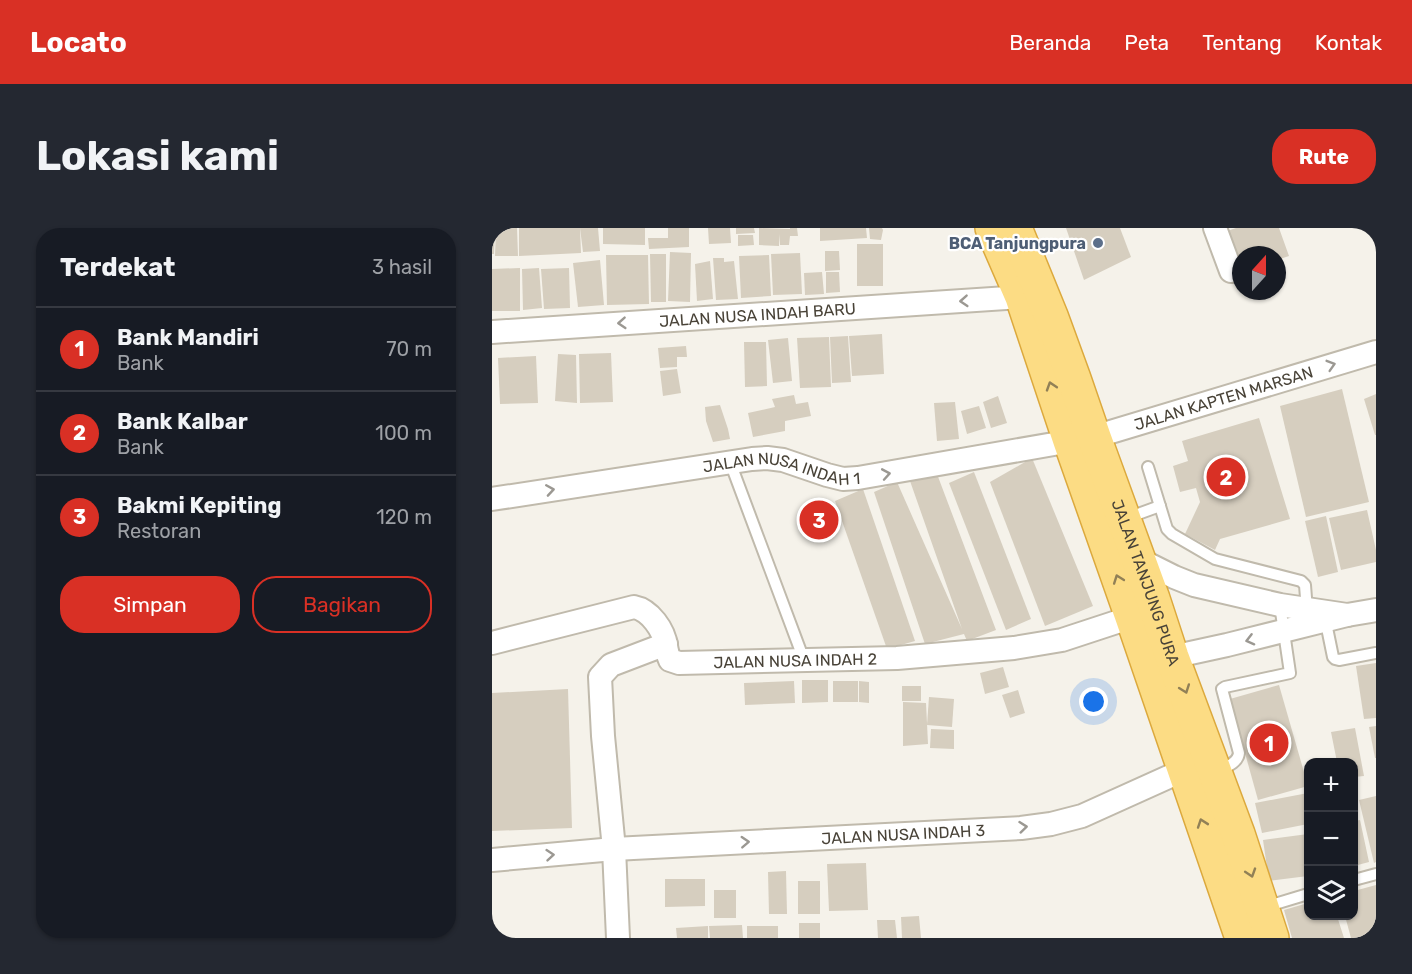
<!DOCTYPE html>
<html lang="id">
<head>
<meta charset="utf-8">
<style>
	body { margin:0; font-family:Rubik,sans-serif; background:#242831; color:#f1f3f6 }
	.controls { position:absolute; right:18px; bottom:18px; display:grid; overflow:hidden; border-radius:12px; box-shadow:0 2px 4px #0004 }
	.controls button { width:54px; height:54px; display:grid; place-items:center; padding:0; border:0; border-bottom:2px solid #363941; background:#171b24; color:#f1f3f6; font:30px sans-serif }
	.compass { position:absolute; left:740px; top:18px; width:54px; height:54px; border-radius:50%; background:#171b24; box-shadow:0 2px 4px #0004; rotate:21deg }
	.you { position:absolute; left:602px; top:474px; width:21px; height:21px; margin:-15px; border:4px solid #fff; border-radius:50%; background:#1a73e8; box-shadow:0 0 0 9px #1a73e833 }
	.badge { display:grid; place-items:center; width:39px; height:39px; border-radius:50%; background:#d93025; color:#fff; font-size:20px; font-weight:700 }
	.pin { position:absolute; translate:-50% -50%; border:3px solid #fff; box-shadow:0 2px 6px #0006 }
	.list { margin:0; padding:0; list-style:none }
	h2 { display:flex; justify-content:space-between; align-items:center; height:78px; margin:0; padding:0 24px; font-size:26px }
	h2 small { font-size:20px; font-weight:400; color:#9ea1a6 }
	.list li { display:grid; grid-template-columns:39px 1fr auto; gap:18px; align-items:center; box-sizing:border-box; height:84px; padding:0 24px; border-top:2px solid #363941 }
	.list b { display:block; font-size:22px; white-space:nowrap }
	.list p { margin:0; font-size:20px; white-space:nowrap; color:#9ea1a6 }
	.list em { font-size:20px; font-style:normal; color:#9ea1a6 }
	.actions { display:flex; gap:12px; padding:18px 24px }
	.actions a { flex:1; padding:14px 0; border:2px solid #d93025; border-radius:24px; text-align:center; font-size:21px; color:#d93025 }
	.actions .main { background:#d93025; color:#fff }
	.icon { flex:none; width:33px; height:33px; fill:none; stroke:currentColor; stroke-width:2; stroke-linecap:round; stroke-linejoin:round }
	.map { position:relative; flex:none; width:884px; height:710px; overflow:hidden; border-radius:24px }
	header { display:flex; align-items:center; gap:36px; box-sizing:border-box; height:84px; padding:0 30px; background:#d93025; color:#fff }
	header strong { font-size:28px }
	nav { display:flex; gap:33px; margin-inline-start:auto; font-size:21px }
	.intro { display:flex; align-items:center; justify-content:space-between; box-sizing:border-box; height:144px; padding:0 36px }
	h1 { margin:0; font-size:42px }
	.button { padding:15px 27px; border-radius:24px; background:#d93025; color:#fff; font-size:21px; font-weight:700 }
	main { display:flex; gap:36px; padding:0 36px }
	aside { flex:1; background:#171b24; border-radius:24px; box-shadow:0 2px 4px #0004 }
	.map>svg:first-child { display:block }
	.building { fill:#d6cebf }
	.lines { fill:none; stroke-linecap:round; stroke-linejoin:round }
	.service-casing { stroke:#c0baac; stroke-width:14 }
	.minor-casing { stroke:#c0baac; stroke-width:26 }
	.trunk-casing { stroke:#dca93d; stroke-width:36 }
	.service { stroke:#fff; stroke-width:10 }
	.minor { stroke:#fff; stroke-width:22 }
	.trunk { stroke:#fcdc84; stroke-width:33 }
	.oneway { stroke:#9b9892 }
	.oneway2 { stroke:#918056 }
	.service-dot { fill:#5c6f8a; stroke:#fff; stroke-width:2 }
	.labels { text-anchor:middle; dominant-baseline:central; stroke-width:4.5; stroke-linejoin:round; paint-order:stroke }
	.service-label { font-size:16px; font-weight:bold; fill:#4e5e75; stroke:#fff; text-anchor:end }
	.street-label { font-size:16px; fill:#494338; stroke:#fff }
</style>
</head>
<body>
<header>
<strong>Locato</strong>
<nav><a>Beranda</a><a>Peta</a><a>Tentang</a><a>Kontak</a></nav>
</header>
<div class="intro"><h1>Lokasi kami</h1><a class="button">Rute</a></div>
<main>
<aside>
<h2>Terdekat<small>3 hasil</small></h2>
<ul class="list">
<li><span class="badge">1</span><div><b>Bank Mandiri</b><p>Bank</p></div><em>70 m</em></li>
<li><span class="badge">2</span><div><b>Bank Kalbar</b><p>Bank</p></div><em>100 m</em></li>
<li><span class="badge">3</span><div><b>Bakmi Kepiting</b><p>Restoran</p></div><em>120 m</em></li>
</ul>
<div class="actions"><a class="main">Simpan</a><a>Bagikan</a></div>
</aside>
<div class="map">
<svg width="884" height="710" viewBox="0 0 884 710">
	<rect width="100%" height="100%" fill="#f5f2ea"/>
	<g class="building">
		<path d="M0,0H3L2,26H0Z"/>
		<path d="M4,0H25L26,28H3Z"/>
		<path d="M27,0H88L89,25L27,28Z"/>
		<path d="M88,0H106L108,23L91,24Z"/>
		<path d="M111,0H153V17L111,16Z"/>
		<path d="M176,0H197V19L157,21L156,10H176Z"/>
		<path d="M216,0H238L239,15L217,16Z"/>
		<path d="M244,0H262L263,5L244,6Z"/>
		<path d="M267,0L298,1V0H305L306,8H298L297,17H288L287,6V18L267,17Z"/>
		<path d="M328,0H374L375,10L328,13Z"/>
		<path d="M377,0H390L391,2L389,12L378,11Z"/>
		<path d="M574,0H628L639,29L592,52Z"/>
		<path d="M744,0H787L797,28L785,32V27H749V40L735,3Z"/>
		<path d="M246,7H261L262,17L246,18Z"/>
		<rect x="365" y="16" width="26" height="42"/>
		<path d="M333,23H347L348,42L333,43Z"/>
		<path d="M178,24L199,25L198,74L176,73Z"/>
		<path d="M308,25L310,66L281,67L279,26Z"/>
		<path d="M158,26H174V74H159Z"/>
		<path d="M114,27H156L157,76L115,77Z"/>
		<path d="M277,27L279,68L249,70L247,28Z"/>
		<path d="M221,30H232V34L242,33L246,71L224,72Z"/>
		<path d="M108,32L112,77L86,79L81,35Z"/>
		<path d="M218,33L221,71L205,73L203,36Z"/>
		<path d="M28,40V83H0V41Z"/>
		<path d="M47,40L50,80L31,82L30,41Z"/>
		<path d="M77,40L78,80L52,81L49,41Z"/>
		<path d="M330,44L332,66L313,67L312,45Z"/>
		<path d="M334,44H347L348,64L334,65Z"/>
		<path d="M390,106L392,146L360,148L357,108Z"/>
		<path d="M356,108L359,154L340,155L338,109Z"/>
		<path d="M337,109L339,159L308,160L305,110Z"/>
		<path d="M296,110L300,153L281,155L276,112Z"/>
		<path d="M252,114H274L275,158L253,159Z"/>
		<path d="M194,118L195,129H185V139L168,140L166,120Z"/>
		<path d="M119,125L121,174L88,175L87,126Z"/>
		<path d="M66,126L84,127L85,175L63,173Z"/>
		<path d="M44,128L46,175L8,176L6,130Z"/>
		<path d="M185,141L189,165L171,168L168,143Z"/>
		<path d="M850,161L877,274L814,289L788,178Z"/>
		<path d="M884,166V207H883L872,171Z"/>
		<path d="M302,167L304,176L316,174L319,188L293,193V203L261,209L256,185L283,179L280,171Z"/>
		<path d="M506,168L515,195L499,200L491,174Z"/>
		<path d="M463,174L467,211L445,213L442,175Z"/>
		<path d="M228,177L236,201L238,211L221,214L214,193L213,179Z"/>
		<path d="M487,178L494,200L475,206L469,183Z"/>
		<path d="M767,190L798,291L728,311L723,322L693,306L708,274L704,260L688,264L681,238L696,233L690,213Z"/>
		<path d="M540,230L601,378L553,398L498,254Z"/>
		<path d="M482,244L539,391L514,402L457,255Z"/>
		<path d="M445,246L504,402L475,413L472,406L433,416L382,264L405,254L470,401L418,253Z"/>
		<path d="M371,261L423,413L395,421L343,273Z"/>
		<path d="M875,282L884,322V334L849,342L837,290Z"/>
		<path d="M834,288L846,344L826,349L813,293Z"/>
		<path d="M884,435V490L872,491L864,438Z"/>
		<path d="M511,439L517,459L493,466L488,445Z"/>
		<path d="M310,452H336V474L310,475Z"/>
		<path d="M302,453L303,475L253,477L252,455Z"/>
		<rect x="341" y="453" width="25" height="21"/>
		<path d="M367,453L377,454V475L367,474Z"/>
		<path d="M787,457L816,558L766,572L738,471Z"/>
		<rect x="410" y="458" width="19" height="15"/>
		<path d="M76,461L80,600L0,603V465Z"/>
		<path d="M526,462L533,485L518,490L510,467Z"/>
		<path d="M437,469L462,471L460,499L435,497Z"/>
		<path d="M411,474L434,475L436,516L411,518Z"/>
		<path d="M884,498V530H883L877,499Z"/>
		<path d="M863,500L872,548L862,549V534H845L839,504Z"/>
		<path d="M439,501L462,502V521L438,520Z"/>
		<path d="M816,565V596L770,605L763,575Z"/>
		<path d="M884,568V634L882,635L867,572Z"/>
		<path d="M868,592L877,634L862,638V593Z"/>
		<path d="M816,606V648L777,653L771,612Z"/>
		<path d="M374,635L376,682L337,683L335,636Z"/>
		<path d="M294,643L295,686H277L276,644Z"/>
		<path d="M173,651H213V678L173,679Z"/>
		<rect x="306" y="653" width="22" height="33"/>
		<path d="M884,657V710H859L853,688H862V663Z"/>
		<rect x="222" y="662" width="22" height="28"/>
		<path d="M816,675V688H845L852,710H800L792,682Z"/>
		<path d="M427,688L429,710H410L409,689Z"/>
		<path d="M385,692H403L405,710H386Z"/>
		<rect x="307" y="695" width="21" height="15"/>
		<path d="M250,697L251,710H218L217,698Z"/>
		<path d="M216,698V710H185L184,700Z"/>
		<rect x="255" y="698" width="31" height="12"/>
	</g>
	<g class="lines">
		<defs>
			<g id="service">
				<path d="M238,234L312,432"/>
				<path d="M656,239L675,301L680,306L723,331L809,353L813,357L815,383"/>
				<path d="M635,290L668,278"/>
				<path d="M833,390L841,429L843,431L847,432L884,425"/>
				<path d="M726,543C734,539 746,535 747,525L730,461L733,459L798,445L788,377"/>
				<path d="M862,652L884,646"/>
				<path d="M773,679L816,666"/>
			</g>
			<g id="minor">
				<path d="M723,0L739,43"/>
				<path id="s1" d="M0,104L530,69"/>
				<path id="s2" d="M0,271L260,231L275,230L291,232L335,247L351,251L366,250L602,209L884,124"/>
				<path d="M646,331L682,349L702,357L788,377L855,387"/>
				<path id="s3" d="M0,415L142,379C158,382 172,402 174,418C175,423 175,426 178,432L187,435L405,430L522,420L570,412L640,389"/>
				<path d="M680,429L735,417L855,387L884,382"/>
				<path id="s4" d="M0,632L122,621L529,600L559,596L590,588L692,542"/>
				<path d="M126,710L122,621L111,508L108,449L119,437L174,416"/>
			</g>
			<g id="trunk">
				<path d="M500,0L530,69L578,213L640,389L750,710"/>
				<path id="s5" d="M523,0L559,88L582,151L602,209L661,371L680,429L746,606L780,710"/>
			</g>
		</defs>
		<use href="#service" class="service-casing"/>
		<use href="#minor" class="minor-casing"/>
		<use href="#trunk" class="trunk-casing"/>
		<use href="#service" class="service"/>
		<use href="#minor" class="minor"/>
		<use href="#trunk" class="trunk"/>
	</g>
	<defs><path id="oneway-chevron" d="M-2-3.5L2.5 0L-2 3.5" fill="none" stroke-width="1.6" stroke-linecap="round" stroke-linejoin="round" transform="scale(1.5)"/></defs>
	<g class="oneway">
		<use href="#oneway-chevron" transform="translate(472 73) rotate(176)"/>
		<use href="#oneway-chevron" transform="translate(130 95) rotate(176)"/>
		<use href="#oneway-chevron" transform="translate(839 137) rotate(-17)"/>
		<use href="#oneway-chevron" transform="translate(394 246) rotate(-10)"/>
		<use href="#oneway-chevron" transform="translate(58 262) rotate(-9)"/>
		<use href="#oneway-chevron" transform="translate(758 412) rotate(166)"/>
		<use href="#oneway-chevron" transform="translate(531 599) rotate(-6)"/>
		<use href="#oneway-chevron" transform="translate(253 614) rotate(-3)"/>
		<use href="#oneway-chevron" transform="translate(58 627) rotate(-5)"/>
	</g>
	<g class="oneway2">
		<use href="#oneway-chevron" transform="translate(559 158) rotate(-108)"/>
		<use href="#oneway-chevron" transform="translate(626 351) rotate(-110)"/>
		<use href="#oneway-chevron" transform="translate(693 461) rotate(70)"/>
		<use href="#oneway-chevron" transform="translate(710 595) rotate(-109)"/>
		<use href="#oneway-chevron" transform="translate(759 645) rotate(72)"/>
	</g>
	<circle class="service-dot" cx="606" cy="15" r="6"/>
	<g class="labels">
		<g class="service-label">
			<text x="594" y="15">BCA Tanjungpura</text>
		</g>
		<g class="street-label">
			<text stroke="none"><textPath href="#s1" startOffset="266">JALAN NUSA INDAH BARU</textPath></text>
			<text stroke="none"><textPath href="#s2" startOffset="747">JALAN KAPTEN MARSAN</textPath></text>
			<text stroke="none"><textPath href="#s2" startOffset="294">JALAN NUSA INDAH 1</textPath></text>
			<text stroke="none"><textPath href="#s5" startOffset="378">JALAN TANJUNG PURA</textPath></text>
			<text stroke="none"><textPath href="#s3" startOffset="340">JALAN NUSA INDAH 2</textPath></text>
			<text stroke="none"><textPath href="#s4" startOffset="412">JALAN NUSA INDAH 3</textPath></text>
		</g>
	</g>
</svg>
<div class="controls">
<button>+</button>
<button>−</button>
<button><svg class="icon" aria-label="layers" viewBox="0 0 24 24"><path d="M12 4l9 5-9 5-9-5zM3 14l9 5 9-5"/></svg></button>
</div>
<svg class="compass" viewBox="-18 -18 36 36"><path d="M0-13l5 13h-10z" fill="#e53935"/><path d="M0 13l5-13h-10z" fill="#9ea1a6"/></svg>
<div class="you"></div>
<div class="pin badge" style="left:777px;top:515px">1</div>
<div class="pin badge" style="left:734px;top:249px">2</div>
<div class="pin badge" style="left:327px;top:292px">3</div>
</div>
</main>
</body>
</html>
